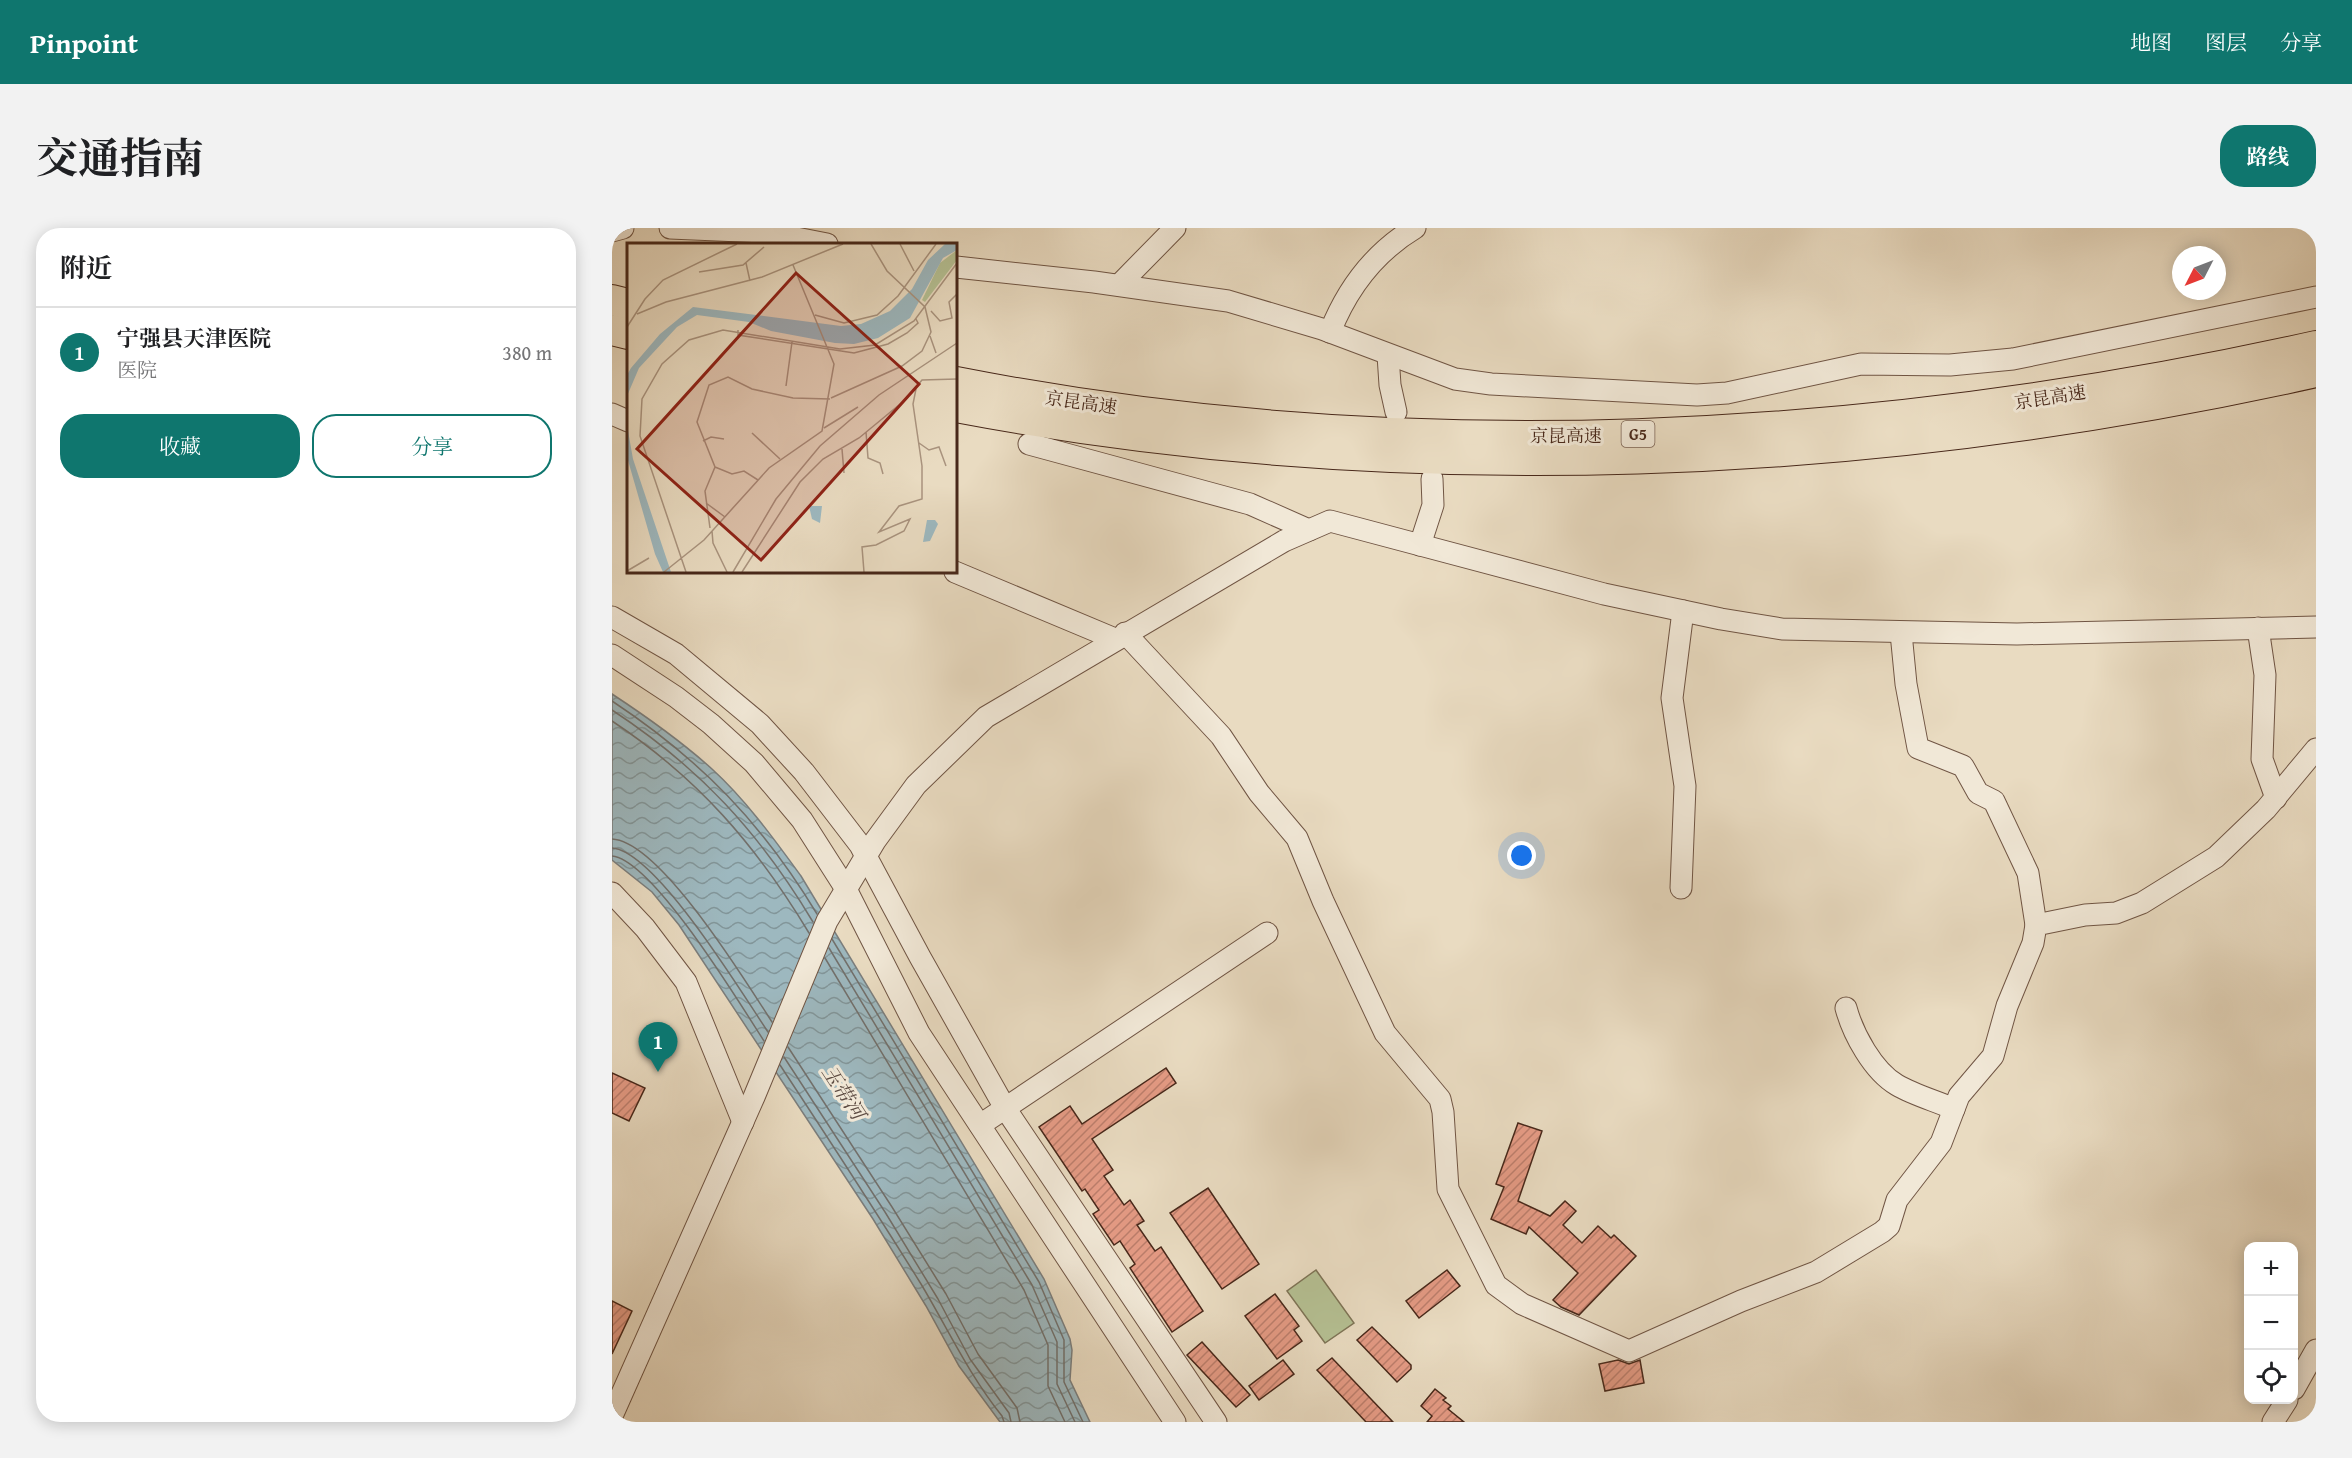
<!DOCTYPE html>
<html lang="zh">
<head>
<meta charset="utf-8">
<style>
	body { margin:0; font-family:"Gentium Book Plus","Noto Serif SC",serif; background:#f2f2f2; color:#202124 }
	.controls { position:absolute; right:18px; bottom:18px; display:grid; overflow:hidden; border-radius:12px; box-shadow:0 3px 15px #0003 }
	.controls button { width:54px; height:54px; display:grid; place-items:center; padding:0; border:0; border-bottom:2px solid #e0e0e0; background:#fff; color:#202124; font:30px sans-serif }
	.compass { position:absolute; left:1560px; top:18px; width:54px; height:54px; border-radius:50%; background:#fff; box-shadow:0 3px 15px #0003; rotate:228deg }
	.you { position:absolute; left:910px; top:628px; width:21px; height:21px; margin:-15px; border:4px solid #fff; border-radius:50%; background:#1a73e8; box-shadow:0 0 0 9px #1a73e833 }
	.badge { display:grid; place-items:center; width:39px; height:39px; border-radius:50%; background:#0f766e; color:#fff; font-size:20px; font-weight:700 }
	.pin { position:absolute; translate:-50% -50px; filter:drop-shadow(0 2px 3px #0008) }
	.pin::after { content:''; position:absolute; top:32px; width:21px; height:18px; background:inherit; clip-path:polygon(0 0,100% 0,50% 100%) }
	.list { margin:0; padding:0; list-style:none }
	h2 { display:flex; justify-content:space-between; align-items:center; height:78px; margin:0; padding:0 24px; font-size:26px }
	h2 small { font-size:20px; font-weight:400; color:#757577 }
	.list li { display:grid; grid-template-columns:39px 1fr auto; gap:18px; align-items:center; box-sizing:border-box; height:90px; padding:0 24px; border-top:2px solid #e0e0e0 }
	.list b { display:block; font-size:22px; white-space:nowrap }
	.list p { margin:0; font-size:20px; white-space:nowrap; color:#757577 }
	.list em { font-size:20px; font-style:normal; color:#757577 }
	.actions { display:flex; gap:12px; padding:18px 24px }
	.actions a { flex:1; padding:14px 0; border:2px solid #0f766e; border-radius:24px; text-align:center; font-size:21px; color:#0f766e }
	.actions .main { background:#0f766e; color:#fff }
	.icon { flex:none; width:33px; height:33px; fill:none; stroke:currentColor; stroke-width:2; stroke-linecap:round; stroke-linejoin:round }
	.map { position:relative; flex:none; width:1704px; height:1194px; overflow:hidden; border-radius:24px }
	header { display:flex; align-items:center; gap:36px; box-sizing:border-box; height:84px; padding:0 30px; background:#0f766e; color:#fff }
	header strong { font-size:28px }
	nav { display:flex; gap:33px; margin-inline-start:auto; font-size:21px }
	.intro { display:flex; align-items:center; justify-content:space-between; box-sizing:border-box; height:144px; padding:0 36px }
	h1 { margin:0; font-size:42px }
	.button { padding:15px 27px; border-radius:24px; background:#0f766e; color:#fff; font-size:21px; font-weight:700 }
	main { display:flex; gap:36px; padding:0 36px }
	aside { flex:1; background:#fff; border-radius:24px; box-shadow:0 3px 15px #0003 }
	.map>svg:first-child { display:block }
	.grass { fill:#b5c093; stroke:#7e7456; stroke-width:1.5 }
	.water { fill:url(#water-waves); stroke:#7b7e7d; stroke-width:1.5 }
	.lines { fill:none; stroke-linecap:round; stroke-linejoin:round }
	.shore { stroke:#72706c; stroke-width:1.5 }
	.building { fill:url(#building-hatch); stroke:#48281a; stroke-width:1.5 }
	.minor-casing { stroke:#705544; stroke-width:23 }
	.highway-casing { stroke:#48281a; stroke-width:32 }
	.minor { stroke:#f1e8d7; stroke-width:21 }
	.highway { stroke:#e9dbc1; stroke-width:30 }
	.labels { text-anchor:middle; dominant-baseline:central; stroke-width:6; stroke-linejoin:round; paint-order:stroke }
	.shield { fill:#f1e8d7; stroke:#7b6253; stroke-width:1.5 }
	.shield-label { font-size:16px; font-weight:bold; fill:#48281a }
	.street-label { font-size:18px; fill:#48281a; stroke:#f1e8d7 }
	.water-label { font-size:20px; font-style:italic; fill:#5d4c43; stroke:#f1e8d7 }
	.inset-road { fill:none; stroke:#a9937e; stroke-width:1.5 }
	.view { fill:#8f2418; fill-opacity:0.15; stroke:#8f2418; stroke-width:3 }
	.inset-edge { fill:none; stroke:#48281a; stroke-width:3 }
</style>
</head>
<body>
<header>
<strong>Pinpoint</strong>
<nav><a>地图</a><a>图层</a><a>分享</a></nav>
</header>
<div class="intro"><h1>交通指南</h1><a class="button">路线</a></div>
<main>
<aside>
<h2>附近<small></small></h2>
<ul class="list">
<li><span class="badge">1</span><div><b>宁强县天津医院</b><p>医院</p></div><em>380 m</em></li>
</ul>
<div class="actions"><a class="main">收藏</a><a>分享</a></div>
</aside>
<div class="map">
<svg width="1704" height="1194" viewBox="0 0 1704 1194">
	<defs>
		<pattern id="water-waves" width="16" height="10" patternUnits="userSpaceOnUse" patternTransform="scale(1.5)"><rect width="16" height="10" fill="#9db8bf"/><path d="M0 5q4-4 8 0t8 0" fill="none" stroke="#82969a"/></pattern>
		<pattern id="building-hatch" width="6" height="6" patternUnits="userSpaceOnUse" patternTransform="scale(1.5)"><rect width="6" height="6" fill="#e59b85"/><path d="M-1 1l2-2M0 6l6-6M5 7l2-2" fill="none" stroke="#bc7e6c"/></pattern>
	</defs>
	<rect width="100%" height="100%" fill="#e9dbc1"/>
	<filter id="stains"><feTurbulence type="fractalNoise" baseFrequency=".00333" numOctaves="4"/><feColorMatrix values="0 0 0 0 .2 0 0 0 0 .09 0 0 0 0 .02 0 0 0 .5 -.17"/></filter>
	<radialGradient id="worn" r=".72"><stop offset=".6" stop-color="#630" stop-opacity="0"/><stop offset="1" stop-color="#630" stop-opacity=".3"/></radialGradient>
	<path class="grass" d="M704,1042L742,1095L713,1115L675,1063Z"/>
	<path class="water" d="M0,466C35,489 69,513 100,541C134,572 162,611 189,648L432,1051L458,1111L460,1122L458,1152L478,1194H388L347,1138L314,1078L261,991L67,697L40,664L0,632Z"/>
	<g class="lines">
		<g class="shore">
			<path d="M0,473C89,532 150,595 205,686"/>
			<path d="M0,482C88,540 147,604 201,694"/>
			<path d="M0,493C86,550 144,617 197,705"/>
			<path d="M0,611C48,613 134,754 160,794"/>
			<path d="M0,620C44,623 131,767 156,804"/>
			<path d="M0,628C41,632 128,776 152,813"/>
			<path d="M220,711L427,1054L452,1112V1154L471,1194"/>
			<path d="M217,720L420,1057L445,1114V1156L463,1194"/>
			<path d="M213,730L412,1062L436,1117V1158L453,1194"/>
			<path d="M176,819L280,979L334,1066L366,1126L405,1180L408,1194"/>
			<path d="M172,829L273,984L326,1071L358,1131L397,1185L399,1194"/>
			<path d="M168,837C216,910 263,982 309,1056C336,1101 357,1147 390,1188L392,1194"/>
		</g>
	</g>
	<g class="building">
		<path d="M554,840L564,855L480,911L501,942L492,948L512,977L518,972L532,993L525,997L543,1023L549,1019L591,1083L560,1104L518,1040L523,1036L508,1013L502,1017L481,986L487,982L473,961L470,963L427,899L458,878L470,896Z"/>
		<path d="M0,845L33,860L17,893L0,885Z"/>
		<path d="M906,895L930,903L906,973L938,988L953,973L964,983L951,997L970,1015L986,998L999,1010L1002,1007L1024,1028L967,1087L949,1079L941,1072L966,1045L917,999L914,1006L879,991L892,959L884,956Z"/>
		<path d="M596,960L647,1036L610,1061L558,985Z"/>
		<path d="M835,1042L848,1058L807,1090L794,1073Z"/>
		<path d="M663,1066L687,1098L682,1102L690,1113L665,1131L633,1088Z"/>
		<path d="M0,1073L20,1083L0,1126Z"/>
		<path d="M760,1099L799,1137V1141L785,1154L745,1112Z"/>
		<path d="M590,1114L638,1167L624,1179L575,1127Z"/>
		<path d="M720,1130L759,1171L781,1194H754L705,1142Z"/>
		<path d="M671,1132L682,1146L647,1172L637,1158Z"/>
		<path d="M1006,1132L1017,1136L1028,1132L1032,1155L993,1163L987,1136Z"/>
		<path d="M823,1161L834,1170L831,1172L839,1178L836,1181L852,1194H815L820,1188L809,1178Z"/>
	</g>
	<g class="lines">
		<defs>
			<g id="minor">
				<path d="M58,0L153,4L215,16"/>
				<path d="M0,3L11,0"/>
				<path d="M344,39L482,54L616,73L710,101L843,151L879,156L1085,167L1115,165L1249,136L1338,137L1401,131L1704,69"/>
				<path d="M507,57L563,0"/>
				<path d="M718,104C735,61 763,24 803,0"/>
				<path d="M776,127L778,157L784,184"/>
				<path d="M0,186L16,193"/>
				<path d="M417,216L638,276L697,302"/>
				<path d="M808,317L821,277L820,251"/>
				<path d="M343,344L503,411"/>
				<path d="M0,389L64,426L148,496L192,544L248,617L308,729L393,880L604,1194"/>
				<path d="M1646,400L1653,447L1650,531L1664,570"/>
				<path d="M513,405L609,508L647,565L685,610L711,673L773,805L828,871L831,884L836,961L884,1057L910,1076L1017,1123L1129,1073L1204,1044L1270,1004L1277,998L1285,972L1329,915L1347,868L1381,828L1395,778L1421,715L1424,697L1473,687L1504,685L1530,675L1604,629L1654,581L1704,521"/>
				<path d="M1289,405L1294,456L1306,520L1351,538L1366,565L1382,573L1416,645L1424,697"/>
				<path d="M0,427L64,469L99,496L142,535L190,592L234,661L307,805L563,1194"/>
				<path d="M1069,660L1073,558L1060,470L1071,383"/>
				<path d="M0,665L33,700L74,754L131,894"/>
				<path d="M1234,780C1241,806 1261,843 1285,857C1302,867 1324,873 1342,881"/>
				<path d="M368,897L655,705"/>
				<path d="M1682,1161L1704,1122"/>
				<path d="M0,1188L142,869L215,693L263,613L304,557L374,489L672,313L718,293L992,366L1109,391L1170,401L1405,406L1704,399"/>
				<path d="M1661,1194L1675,1172"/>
			</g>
			<g id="highway">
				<path d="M0,72L16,76"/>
				<path d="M0,102L16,106"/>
				<path d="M344,154C792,242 1260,217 1704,118"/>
				<path d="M344,179C794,264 1259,243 1704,144"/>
			</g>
		</defs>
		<use href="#minor" class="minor-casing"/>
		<use href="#highway" class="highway-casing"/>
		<use href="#minor" class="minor"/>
		<use href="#highway" class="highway"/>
	</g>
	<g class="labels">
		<rect class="shield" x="1009.5" y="193" width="33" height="26" rx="4.5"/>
		<g class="shield-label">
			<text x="1026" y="206">G5</text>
		</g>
		<g class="street-label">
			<text transform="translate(1438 169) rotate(-9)">京昆高速</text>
			<text transform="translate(469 174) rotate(8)">京昆高速</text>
			<text x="954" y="207">京昆高速</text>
		</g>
		<g class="water-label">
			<text transform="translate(232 864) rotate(57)">玉带河</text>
		</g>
	</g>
	<g transform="translate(15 15)">
		<rect width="330" height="330" fill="#e9dbc1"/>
		<path d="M330,7V17L298,59L295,57L313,20Z" fill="#b5c093"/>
		<path d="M318,1H330V7L316,15L283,75L251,95L227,101L208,100L144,88L122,79L70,72L50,84L12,125L0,153V132L4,125L33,91L66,64L214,83L234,81L263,68L285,46L301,17ZM0,182L6,216L44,329H36L28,311L0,214ZM182,263H195L193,280L185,276ZM300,277H308L311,281L303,298L296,299Z" fill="#9db8bf"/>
		<path class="inset-road" d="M273,1L287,28M119,20L123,38M72,29L116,22L137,4M304,68L313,78L325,75L322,59L330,51M10,71L39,59L135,34L216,1M188,72L217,80L250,72L271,53L309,1M0,84L18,56L36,37L110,1M111,87V92L227,110L261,101L280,90L291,80L289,76M303,93L309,110M159,143L165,99M204,155L275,123L295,108L304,89L298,64L260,28L244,1M197,185L231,164M239,189L241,215L253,220L256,231M125,190L153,216M76,198L84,194L97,196M292,200L302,207L312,204L319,223M215,206L217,230M88,224L105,231L117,228L131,237M79,260L98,274M83,285L78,248L88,224L70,179L82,142L101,134L125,146L166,155L203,156M85,288L86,300L100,329M0,328L22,315M37,329L77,297L142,225L195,188L207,121L166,22M59,329L13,193L15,156L35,121L62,97L96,87L213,106L248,102L287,78L330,20M106,329L149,256L193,203L252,152L330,100M115,329L173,239L196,216L232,195L278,157L295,137L330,136M237,329L235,304L249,302L277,288L283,276L252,289L272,263L295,256V223L286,161L289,146"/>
		<path class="view" d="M169,30L292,141L134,317L10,206Z"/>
		<rect width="330" height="330" class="inset-edge"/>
	</g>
	<rect width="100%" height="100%" filter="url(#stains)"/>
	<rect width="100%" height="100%" fill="url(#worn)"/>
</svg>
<div class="controls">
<button>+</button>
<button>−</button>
<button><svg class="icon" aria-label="locate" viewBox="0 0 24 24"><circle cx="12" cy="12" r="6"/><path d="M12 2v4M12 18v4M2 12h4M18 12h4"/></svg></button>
</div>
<svg class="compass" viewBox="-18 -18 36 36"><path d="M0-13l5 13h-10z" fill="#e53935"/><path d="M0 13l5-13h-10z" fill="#757577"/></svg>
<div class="you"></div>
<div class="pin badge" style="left:46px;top:844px">1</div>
</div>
</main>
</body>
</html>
